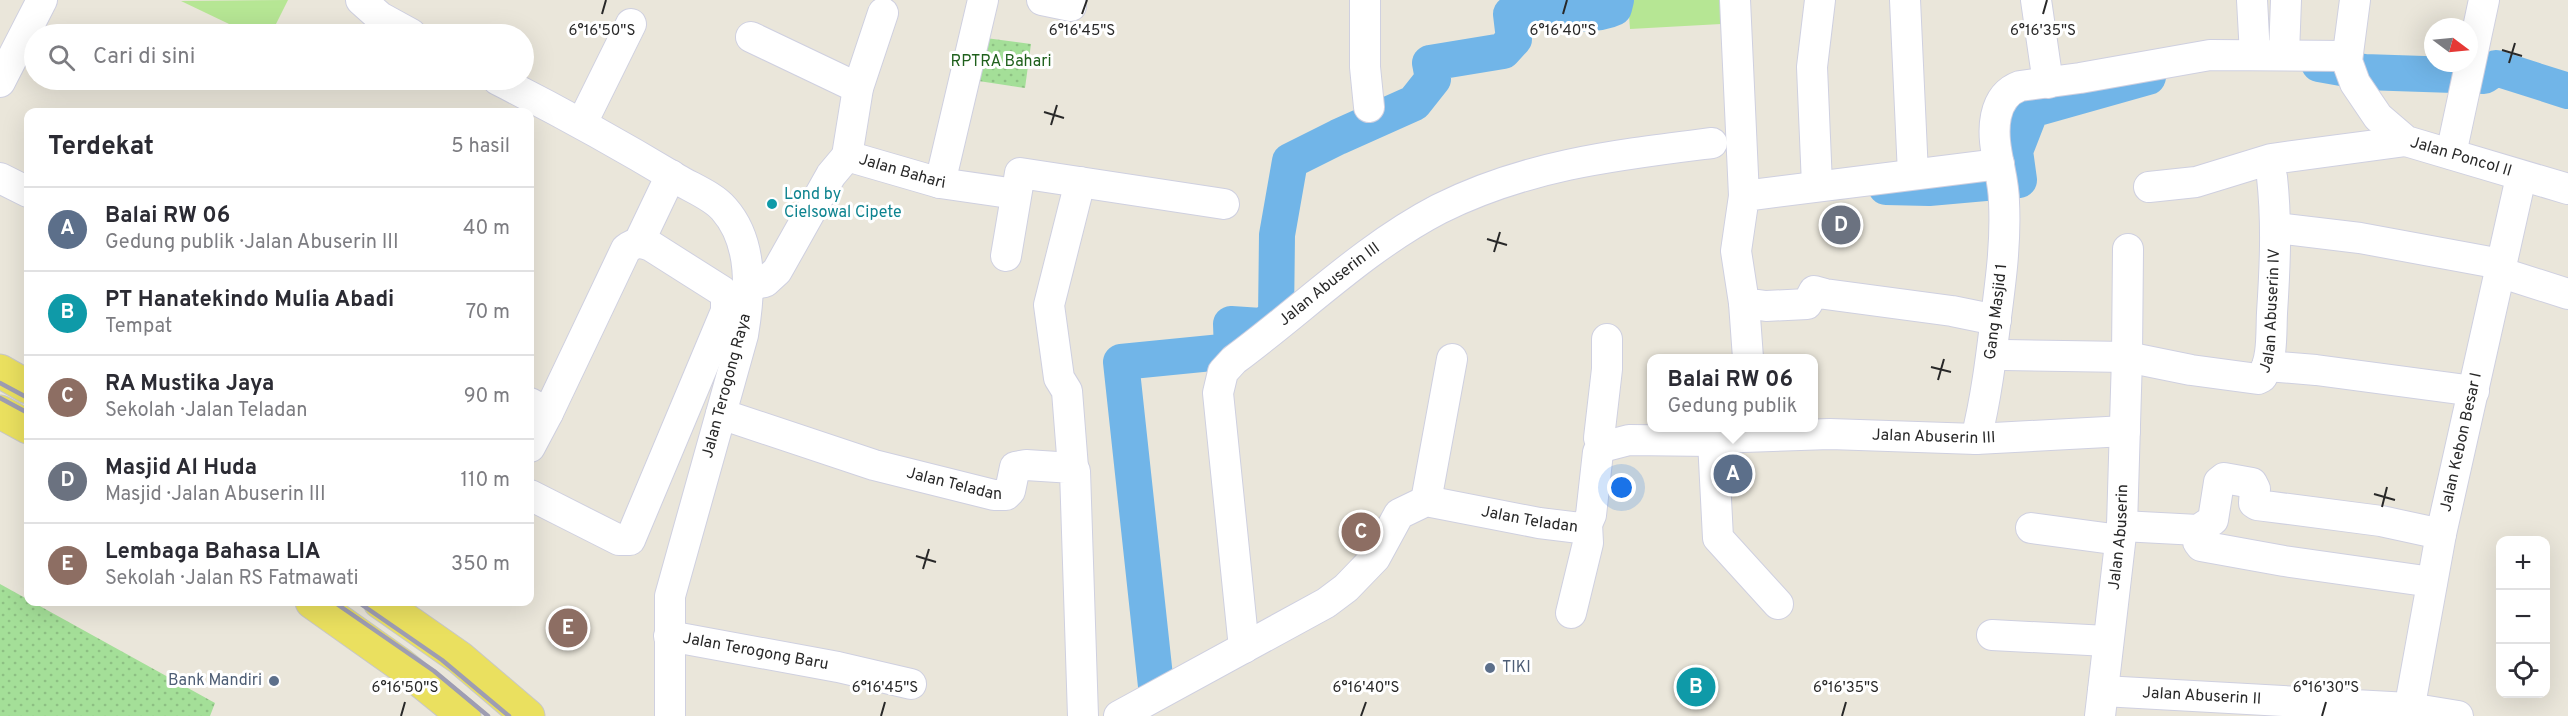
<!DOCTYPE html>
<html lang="id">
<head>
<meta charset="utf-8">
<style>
	body { margin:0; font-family:Overpass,sans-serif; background:#f7f7f7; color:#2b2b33 }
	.controls { position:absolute; right:18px; bottom:18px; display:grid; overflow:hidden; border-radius:12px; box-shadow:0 6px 24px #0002 }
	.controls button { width:54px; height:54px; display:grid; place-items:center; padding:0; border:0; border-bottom:2px solid #e1e1e2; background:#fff; color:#2b2b33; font:30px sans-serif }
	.compass { position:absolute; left:2424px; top:18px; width:54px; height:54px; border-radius:50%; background:#fff; box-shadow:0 6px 24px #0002; rotate:106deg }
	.you { position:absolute; left:1622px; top:488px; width:21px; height:21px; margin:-15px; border:4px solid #fff; border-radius:50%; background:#1a73e8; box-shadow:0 0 0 9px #1a73e833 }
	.badge { display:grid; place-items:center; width:39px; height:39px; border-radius:50%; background:#4043f1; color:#fff; font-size:20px; font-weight:700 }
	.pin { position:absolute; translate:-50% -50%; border:3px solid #fff; box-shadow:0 2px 6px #0006 }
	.popup { position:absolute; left:1647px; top:354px; width:171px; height:78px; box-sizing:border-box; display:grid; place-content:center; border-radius:12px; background:#fff; filter:drop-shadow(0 2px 4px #0005); font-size:20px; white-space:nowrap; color:#7c7c81 }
	.popup b { font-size:22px; color:#2b2b33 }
	.popup::after { content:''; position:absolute; left:50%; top:100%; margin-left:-12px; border:12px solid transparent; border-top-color:#fff }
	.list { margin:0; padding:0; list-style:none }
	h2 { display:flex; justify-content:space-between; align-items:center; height:78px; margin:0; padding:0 24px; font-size:26px }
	h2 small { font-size:20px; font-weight:400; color:#7c7c81 }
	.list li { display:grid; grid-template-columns:39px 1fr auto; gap:18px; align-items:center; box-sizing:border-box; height:84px; padding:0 24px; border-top:2px solid #e1e1e2 }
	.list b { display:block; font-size:22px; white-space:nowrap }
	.list p { margin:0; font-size:20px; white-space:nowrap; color:#7c7c81 }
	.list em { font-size:20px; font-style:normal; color:#7c7c81 }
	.icon { flex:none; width:33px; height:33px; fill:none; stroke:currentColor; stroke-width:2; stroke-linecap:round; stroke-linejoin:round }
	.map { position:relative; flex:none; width:2568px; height:716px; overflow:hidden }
	.search { position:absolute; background:#fff; box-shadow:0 6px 24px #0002; left:24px; top:24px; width:510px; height:66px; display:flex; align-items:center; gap:15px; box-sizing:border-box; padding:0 21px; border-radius:33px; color:#7c7c81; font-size:22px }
	.panel { position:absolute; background:#fff; box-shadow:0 6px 24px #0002; left:24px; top:108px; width:510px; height:498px; border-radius:12px }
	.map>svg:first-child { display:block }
	.park { fill:url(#park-dots) }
	.pitch { fill:#b6e694 }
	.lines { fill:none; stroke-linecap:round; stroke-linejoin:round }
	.river { stroke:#71b5e8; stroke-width:36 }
	.minor-casing { stroke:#cfd0e0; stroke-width:32 }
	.major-casing { stroke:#c7c7c7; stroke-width:35 }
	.minor { stroke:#fff; stroke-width:30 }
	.major { stroke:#eae05f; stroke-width:33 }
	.rail { stroke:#9e9db2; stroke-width:4.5 }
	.ticks { fill:none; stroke:#282828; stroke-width:2 }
	.culture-dot { fill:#0f9aa8; stroke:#fff; stroke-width:2 }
	.service-dot { fill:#5c6f8a; stroke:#fff; stroke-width:2 }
	.labels { text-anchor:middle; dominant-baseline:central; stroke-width:6; stroke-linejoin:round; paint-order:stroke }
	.park-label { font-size:16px; fill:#1f601c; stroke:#fff }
	.street-label { font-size:16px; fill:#282828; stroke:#fff }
	.culture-label { font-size:16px; fill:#0d838f; stroke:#fff; text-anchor:start }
	.service-label { font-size:16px; fill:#4e5e75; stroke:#fff; text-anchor:start }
	.ticks-label { font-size:15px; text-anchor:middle; fill:#282828; stroke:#fff; stroke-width:6; stroke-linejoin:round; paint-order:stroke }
</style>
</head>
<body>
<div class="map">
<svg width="2568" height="716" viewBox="0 0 2568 716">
	<defs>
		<pattern id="park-dots" width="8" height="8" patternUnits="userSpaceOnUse" patternTransform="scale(1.5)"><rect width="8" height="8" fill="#a4df98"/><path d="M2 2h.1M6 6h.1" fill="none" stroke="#8dbf83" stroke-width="1.8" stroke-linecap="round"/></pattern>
	</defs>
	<rect width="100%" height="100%" fill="#eae6da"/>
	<g class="park">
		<path d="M978,37L1031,44L1025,88L972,80Z"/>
		<path d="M0,584L215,703L210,716H0Z"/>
	</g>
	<g class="pitch">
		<path d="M288,0L271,34H250L181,1Z"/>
		<path d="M1628,0H1720L1721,24L1630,29Z"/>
	</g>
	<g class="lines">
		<g class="river">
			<path d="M2319,64L2364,72L2484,76L2496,68L2568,91"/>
			<path d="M1886,187L1929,188L2019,180L2015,151L2031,110L2148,77"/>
			<path d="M1156,686L1121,362L1232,351L1231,324L1261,326L1276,318L1277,235L1290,161L1338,137L1414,103L1433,79L1430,63L1503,51L1514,39L1511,14L1519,10C1545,11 1592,19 1614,8L1616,0"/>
		</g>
		<defs>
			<g id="minor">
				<path d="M361,0L380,17L411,34"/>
				<path d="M1042,0L1071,6"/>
				<path d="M1365,0V67L1369,107"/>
				<path d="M1735,0L1744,196"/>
				<path d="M1905,0L1913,174"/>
				<path d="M2036,0L2048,83"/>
				<path d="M2252,0L2255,55"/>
				<path id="s1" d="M2355,0L2347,61L2355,83L2378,117L2406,141L2568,189"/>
				<path d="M751,37L858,88"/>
				<path d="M2284,54L2286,0"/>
				<path d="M498,80C559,111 619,144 677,179C692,188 713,196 724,209C754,243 750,293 743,335L670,596V716"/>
				<path d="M0,82L42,0"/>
				<path d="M582,123L631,24"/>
				<path d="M2451,154L2484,0"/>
				<path d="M847,156L858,88L883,13"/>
				<path d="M0,178L28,192"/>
				<path d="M940,183L983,0"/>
				<path d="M1817,185L1812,67L1820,0"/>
				<path d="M2149,187L2196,182L2271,159L2406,141"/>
				<path d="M2277,228L2360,238L2501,264"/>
				<path d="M639,242L671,175"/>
				<path d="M1006,256L1020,173L1224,204"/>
				<path d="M2499,272L2568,294"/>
				<path id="s2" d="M748,285L765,282L777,271L831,175L847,156L940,183L1016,194"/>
				<path d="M1744,303L1748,358"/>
				<path d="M1996,320L1952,311L1825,294L1814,291L1807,304L1766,306L1744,303L1736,251L1744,196L1999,164"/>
				<path id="s3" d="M2004,355L2127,357L2191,370L2258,379L2262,377C2273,359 2271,334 2272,313C2275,267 2277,223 2272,177"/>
				<path d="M2267,366L2316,370L2474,391"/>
				<path d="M530,403L548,413L626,249C635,242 641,242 651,246L722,291L726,296V311L630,540H619L530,495"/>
				<path id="s4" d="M721,414L874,465L994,495H1006L1010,491L1015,467L1026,465L1073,468L1075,471L1083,716"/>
				<path id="s5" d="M1976,439C1986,399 1991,358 1996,317C2001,279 2006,241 2004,202C2004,174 1990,145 1996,116C1999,102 2006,91 2020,86L2080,78L2210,55L2347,56"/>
				<path d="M1713,441L1718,538L1778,604"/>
				<path d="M530,447L548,413"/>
				<path id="s6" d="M1602,447L1629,440L1713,441L1743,437L1830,434L1976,439L2125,431"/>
				<path d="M1602,447L1599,438L1607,369V339"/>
				<path d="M1073,468L1067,391L1059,378L1049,305L1080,182"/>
				<path d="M1426,501L1452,359"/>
				<path d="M2122,526L2198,530L2213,520L2219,482L2224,478L2252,483L2255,489L2254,503L2257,505L2381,521L2441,534"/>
				<path d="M2031,528L2120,540"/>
				<path d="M2198,530V542L2201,546L2284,561L2432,582"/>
				<path d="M1571,613L1588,543L1587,524"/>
				<path d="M1992,635L2107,641"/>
				<path id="s7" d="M669,636L838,667L911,684"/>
				<path id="s8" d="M1244,648L1218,393L1223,372L1234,360C1302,310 1364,248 1439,209C1527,165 1616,155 1712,143"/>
				<path id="s9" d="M2103,691L2409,708L2458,716"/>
				<path id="s10" d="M1119,716L1326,603L1346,588L1375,558L1399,514L1426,501L1539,523L1580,528L1587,524L1591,515L1598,452L1602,447"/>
				<path id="s11" d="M2100,716L2122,526L2127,357L2128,249"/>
				<path id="s12" d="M2408,716L2441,534L2521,177"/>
			</g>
			<g id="major">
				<path d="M0,371L28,387"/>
				<path d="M0,412L28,427"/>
				<path d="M312,602L401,665L464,716"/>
				<path d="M380,602L460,658L528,716"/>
			</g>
		</defs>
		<use href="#minor" class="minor-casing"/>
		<use href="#major" class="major-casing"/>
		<use href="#minor" class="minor"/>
		<use href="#major" class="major"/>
		<g class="rail">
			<path d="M0,383L28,398"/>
			<path d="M0,398L28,413"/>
			<path d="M334,602L434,671L488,716"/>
			<path d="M358,602L442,660L509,716"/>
		</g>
	</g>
	<path class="ticks" d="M602,14L606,0M1082,14L1087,0M1563,14L1567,0M2043,14L2047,0M2502,50L2522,56M2509,63L2515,43M1044,112L1064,118M1051,125L1057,105M1487,239L1507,245M1494,252L1500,232M1931,367L1951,372M1938,380L1944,359M2374,494L2395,500M2382,507L2387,487M916,556L936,562M923,569L929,549M401,716L405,702M881,716L885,702M1361,716L1366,702M1842,716L1846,702M2322,716L2326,702"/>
	<circle class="culture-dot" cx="772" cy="204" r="6"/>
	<g class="service-dot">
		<circle cx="1490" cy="668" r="6"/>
		<circle cx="274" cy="681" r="6"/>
	</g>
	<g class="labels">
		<g class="park-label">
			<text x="1001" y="62">RPTRA Bahari</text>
		</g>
		<g class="street-label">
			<text stroke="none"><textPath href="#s1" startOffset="220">Jalan Poncol II</textPath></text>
			<text stroke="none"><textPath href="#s2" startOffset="226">Jalan Bahari</textPath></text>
			<text stroke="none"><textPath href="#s8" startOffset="416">Jalan Abuserin III</textPath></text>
			<text stroke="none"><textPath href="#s3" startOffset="328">Jalan Abuserin IV</textPath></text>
			<text stroke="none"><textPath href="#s5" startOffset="129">Gang Masjid 1</textPath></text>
			<text transform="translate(727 386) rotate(-75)">Jalan Terogong Raya</text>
			<text stroke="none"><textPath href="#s6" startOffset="333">Jalan Abuserin III</textPath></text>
			<text stroke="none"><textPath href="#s12" startOffset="279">Jalan Kebon Besar I</textPath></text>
			<text stroke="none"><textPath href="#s4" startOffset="244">Jalan Teladan</textPath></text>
			<text stroke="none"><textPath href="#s10" startOffset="488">Jalan Teladan</textPath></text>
			<text stroke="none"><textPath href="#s11" startOffset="180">Jalan Abuserin</textPath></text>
			<text stroke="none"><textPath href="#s7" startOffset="88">Jalan Terogong Baru</textPath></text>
			<text stroke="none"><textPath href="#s9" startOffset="99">Jalan Abuserin II</textPath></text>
		</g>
		<g class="culture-label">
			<text x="784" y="195">Lond by<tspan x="784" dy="18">Cielsowal Cipete</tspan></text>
		</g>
		<g class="service-label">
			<text x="1502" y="668">TIKI</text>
			<text x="262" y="681" text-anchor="end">Bank Mandiri</text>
		</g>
	</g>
	<g class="ticks-label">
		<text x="602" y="35">6°16'50"S</text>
		<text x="1082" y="35">6°16'45"S</text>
		<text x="1563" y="35">6°16'40"S</text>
		<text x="2043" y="35">6°16'35"S</text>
		<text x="1366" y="692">6°16'40"S</text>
		<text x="405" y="692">6°16'50"S</text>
		<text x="885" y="692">6°16'45"S</text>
		<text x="1846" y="692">6°16'35"S</text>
		<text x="2326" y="692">6°16'30"S</text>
	</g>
</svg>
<div class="controls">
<button>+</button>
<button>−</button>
<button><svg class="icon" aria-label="locate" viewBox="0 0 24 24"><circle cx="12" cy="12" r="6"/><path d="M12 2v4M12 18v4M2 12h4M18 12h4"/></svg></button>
</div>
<svg class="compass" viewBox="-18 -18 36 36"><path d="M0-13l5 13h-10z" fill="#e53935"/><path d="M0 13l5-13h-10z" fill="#7c7c81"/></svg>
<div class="you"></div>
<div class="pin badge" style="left:1733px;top:474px;background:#5c6f8a">A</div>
<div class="popup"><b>Balai RW 06</b>Gedung publik</div>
<div class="pin badge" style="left:1696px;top:687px;background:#0f9aa8">B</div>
<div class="pin badge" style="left:1361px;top:532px;background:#8d6e63">C</div>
<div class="pin badge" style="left:1841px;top:225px;background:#6b7280">D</div>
<div class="pin badge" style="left:568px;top:628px;background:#8d6e63">E</div>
<div class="search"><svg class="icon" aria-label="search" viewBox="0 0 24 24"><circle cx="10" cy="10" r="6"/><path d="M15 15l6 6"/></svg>Cari di sini</div>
<section class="panel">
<h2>Terdekat<small>5 hasil</small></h2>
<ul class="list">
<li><span class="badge" style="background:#5c6f8a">A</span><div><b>Balai RW 06</b><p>Gedung publik · Jalan Abuserin III</p></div><em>40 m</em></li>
<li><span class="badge" style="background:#0f9aa8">B</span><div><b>PT Hanatekindo Mulia Abadi</b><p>Tempat</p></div><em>70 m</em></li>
<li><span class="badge" style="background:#8d6e63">C</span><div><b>RA Mustika Jaya</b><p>Sekolah · Jalan Teladan</p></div><em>90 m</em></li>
<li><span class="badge" style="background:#6b7280">D</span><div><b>Masjid Al Huda</b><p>Masjid · Jalan Abuserin III</p></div><em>110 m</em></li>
<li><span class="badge" style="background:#8d6e63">E</span><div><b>Lembaga Bahasa LIA</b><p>Sekolah · Jalan RS Fatmawati</p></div><em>350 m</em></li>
</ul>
</section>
</div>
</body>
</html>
